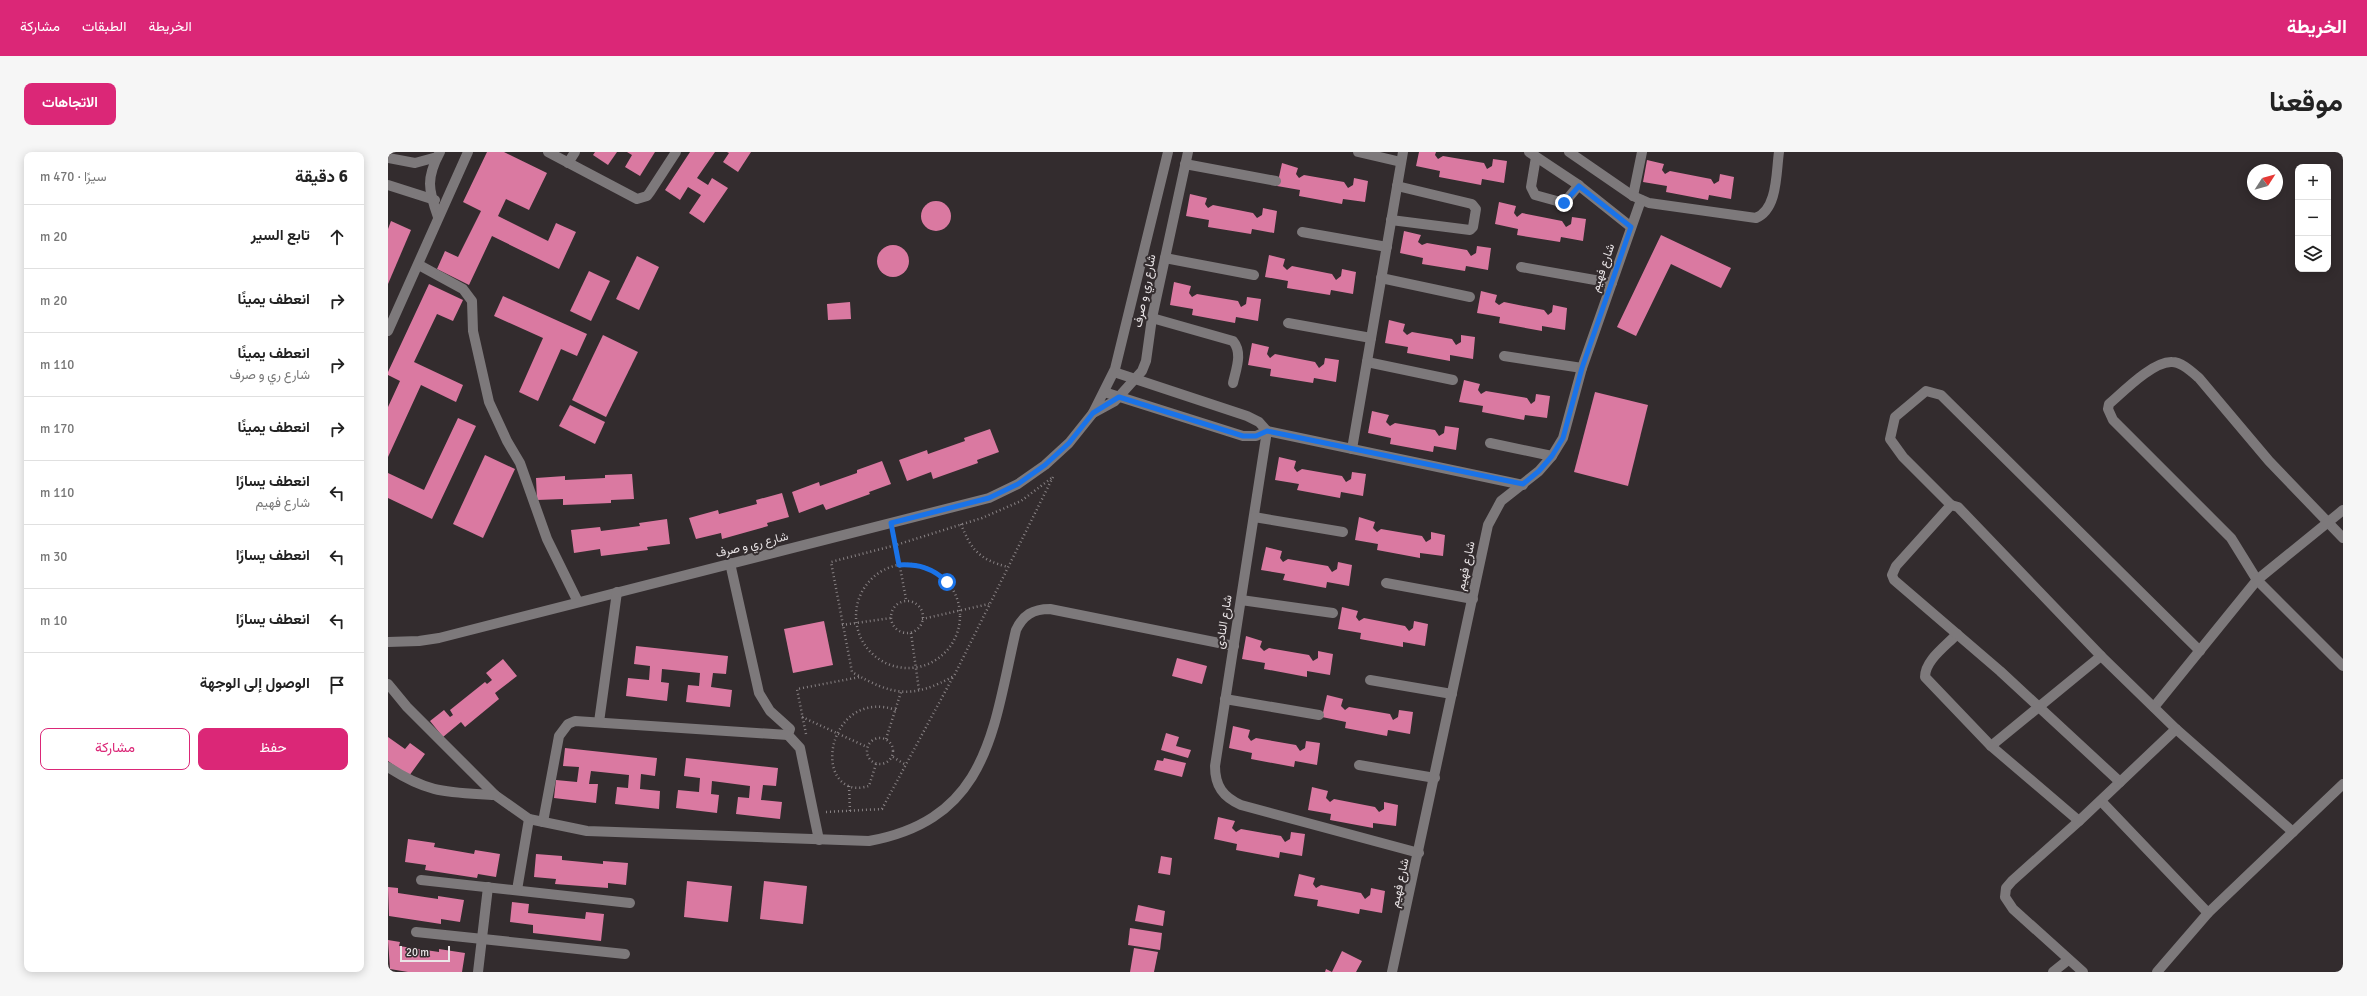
<!DOCTYPE html>
<html lang="ar">
<head>
<meta charset="utf-8">
<style>
	body { margin:0; font-family:Signika,Vazirmatn,sans-serif; background:#f6f6f6; color:#222; direction:rtl }
	.controls { position:absolute; right:12px; top:12px; display:grid; overflow:hidden; border-radius:8px; box-shadow:0 2px 10px #0003 }
	.controls button { width:36px; height:36px; display:grid; place-items:center; padding:0; border:0; border-bottom:1px solid #e0e0e0; background:#fff; color:#222; font:20px sans-serif }
	.compass { position:absolute; left:1859px; top:12px; width:36px; height:36px; border-radius:50%; background:#fff; box-shadow:0 2px 10px #0003; rotate:54deg }
	.scale { position:absolute; left:12px; bottom:10px; width:50px; box-sizing:border-box; padding-left:4px; border:2px solid #eae5e7; border-top:0; font-size:11px; line-height:14px; white-space:nowrap; color:#eae5e7; -webkit-text-stroke:3px #332c2e; paint-order:stroke }
	.stop { position:absolute; width:12px; height:12px; margin:-9px; border:3px solid #1a73e8; border-radius:50%; background:#fff }
	.stop.end { background:#1a73e8; border-color:#fff; box-shadow:0 1px 4px #0008 }
	.list { margin:0; padding:0; list-style:none }
	h2 { display:flex; justify-content:space-between; align-items:center; height:52px; margin:0; padding:0 16px; font-size:17px }
	h2 small { font-size:13px; font-weight:400; color:#767676 }
	.list li { display:grid; grid-template-columns:26px 1fr auto; gap:12px; align-items:center; box-sizing:border-box; height:64px; padding:0 16px; border-top:1px solid #e0e0e0 }
	.list b { display:block; font-size:15px; white-space:nowrap }
	.list p { margin:0; font-size:13px; white-space:nowrap; color:#767676 }
	.list em { font-size:13px; font-style:normal; color:#767676 }
	.actions { display:flex; gap:8px; padding:12px 16px }
	.actions a { flex:1; padding:9px 0; border:1px solid #db2777; border-radius:8px; text-align:center; font-size:14px; color:#db2777 }
	.actions .main { background:#db2777; color:#fff }
	.icon { flex:none; width:22px; height:22px; fill:none; stroke:currentColor; stroke-width:2; stroke-linecap:round; stroke-linejoin:round }
	.map { position:relative; flex:none; width:1955px; height:820px; overflow:hidden; direction:ltr; border-radius:8px }
	header { display:flex; align-items:center; gap:24px; box-sizing:border-box; height:56px; padding:0 20px; background:#db2777; color:#fff }
	header strong { font-size:19px }
	nav { display:flex; gap:22px; margin-inline-start:auto; font-size:14px }
	.intro { display:flex; align-items:center; justify-content:space-between; box-sizing:border-box; height:96px; padding:0 24px }
	h1 { margin:0; font-size:28px }
	.button { padding:10px 18px; border-radius:8px; background:#db2777; color:#fff; font-size:14px; font-weight:700 }
	main { display:flex; gap:24px; padding:0 24px }
	aside { flex:1; background:#fff; border-radius:8px; box-shadow:0 2px 10px #0003 }
	.map>svg:first-child { display:block }
	.building { fill:#da79a1 }
	.lines { fill:none; stroke-linecap:round; stroke-linejoin:round }
	.path { stroke:#898385; stroke-width:2.5; stroke-dasharray:1 3; stroke-linecap:butt }
	.minor { stroke:#7d797b; stroke-width:10 }
	.route { stroke:#1a73e8; stroke-width:5 }
	.labels { text-anchor:middle; dominant-baseline:central; stroke-width:4; stroke-linejoin:round; paint-order:stroke }
	.street-label { font-size:12px; fill:#eae5e7; stroke:#332c2e }
</style>
</head>
<body>
<header>
<strong>الخريطة</strong>
<nav><a>الخريطة</a><a>الطبقات</a><a>مشاركة</a></nav>
</header>
<div class="intro"><h1>موقعنا</h1><a class="button">الاتجاهات</a></div>
<main>
<div class="map">
<svg width="1955" height="820" viewBox="0 0 1955 820">
	<rect width="100%" height="100%" fill="#332c2e"/>
	<g class="building">
		<path d="M99,0H116L159,21L141,58L118,47L110,64L160,89L168,71L188,80L171,117L104,84L81,133L49,117L57,99L70,105L93,59L75,50Z"/>
		<path d="M207,0H229L220,13L205,3Z"/>
		<path d="M239,0H267L252,24L237,15L244,3Z"/>
		<path d="M302,0H327L309,26L320,33L324,26L340,36L316,71L301,61L313,43L300,35L292,48L277,38Z"/>
		<path d="M339,0H363L350,20L335,10L341,1Z"/>
		<path d="M1031,0H1048L1047,3L1050,7L1055,4L1096,11L1099,17L1104,14L1105,7L1119,9L1116,31L1094,27L1093,33L1051,25L1052,19L1028,14Z"/>
		<path d="M1259,8L1276,12L1274,18L1277,22L1282,19L1323,27L1326,32L1331,29L1332,22L1346,25L1343,47L1321,43L1320,48L1278,40L1279,34L1255,30Z"/>
		<path d="M894,11L910,16L908,22L911,26L916,23L956,30L960,36L965,33L966,26L980,29L977,50L955,47L954,52L911,44L912,38L889,34Z"/>
		<path d="M802,42L819,46L817,52L820,56L825,53L865,61L869,66L874,63L875,56L889,59L886,81L864,77L863,82L820,75L821,68L798,64Z"/>
		<circle cx="548" cy="64" r="15"/>
		<path d="M1111,50L1128,54L1126,61L1129,65L1134,61L1174,69L1178,75L1183,72L1184,65L1198,67L1195,89L1173,85L1172,90L1129,83L1130,77L1107,72Z"/>
		<path d="M3,69L23,78L0,132V77Z"/>
		<path d="M1016,79L1033,83L1030,90L1034,93L1039,91L1079,98L1083,104L1088,101L1089,94L1103,96L1100,118L1078,114L1077,119L1034,112L1035,106L1012,101Z"/>
		<path d="M1273,83L1343,116L1333,136L1283,112L1248,184L1229,175Z"/>
		<circle cx="505" cy="109" r="16"/>
		<path d="M881,103L897,107L895,114L899,118L904,114L944,122L948,128L953,124L954,117L968,120L965,142L943,138L942,143L899,136L900,129L877,125Z"/>
		<path d="M249,104L271,115L251,158L228,147Z"/>
		<path d="M201,119L222,129L203,169L182,159Z"/>
		<path d="M786,130L803,134L801,141L804,145L809,142L850,149L853,155L858,152L859,145L873,147L870,169L848,165L847,171L804,163L805,157L782,153Z"/>
		<path d="M41,132L75,148L65,169L49,162L26,210L75,233L68,250L33,233L0,305V255L12,229L0,223V220Z"/>
		<path d="M1093,139L1109,143L1107,150L1111,153L1116,150L1156,158L1160,163L1164,160L1165,153L1179,156L1177,178L1154,174V179L1111,171L1112,165L1089,161Z"/>
		<path d="M115,144L199,182L189,204L173,197L150,249L131,240L155,186L106,164Z"/>
		<path d="M462,150L463,167L440,168L439,152Z"/>
		<path d="M1001,168L1017,172L1015,179L1019,183L1024,180L1064,187L1068,193L1073,190V183L1087,185L1085,207L1062,203V209L1019,201L1020,195L997,191Z"/>
		<path d="M215,183L250,200L218,265L184,248Z"/>
		<path d="M864,191L881,195L879,202L882,206L887,202L927,210L931,216L936,212L937,206L951,208L948,230L926,226L925,231L882,224L883,217L860,213Z"/>
		<path d="M1076,228L1092,232L1090,238L1093,242L1098,239L1139,246L1143,252L1147,249L1148,242L1162,244L1159,266L1137,263L1136,268L1094,260L1095,254L1071,250Z"/>
		<path d="M1207,240L1260,253L1240,334L1186,320Z"/>
		<path d="M182,253L217,270L207,292L171,274Z"/>
		<path d="M984,259L1001,263L998,270L1002,274L1007,271L1047,278L1051,284L1056,281L1057,274L1071,276L1068,298L1046,294L1045,300L1002,292L1003,286L980,281Z"/>
		<path d="M70,266L88,274L44,367L0,346V321L36,338Z"/>
		<path d="M602,277L611,300L589,308L590,311L545,327L543,320L519,329L511,308L539,298L540,302L577,289L576,286Z"/>
		<path d="M97,303L127,317L95,386L65,372Z"/>
		<path d="M891,305L908,309L906,316L909,320L914,317L954,324L958,330L963,327L964,320L978,322L975,344L953,340L952,346L909,338L911,332L887,328Z"/>
		<path d="M494,309L503,332L481,340L482,342L438,358L435,352L411,361L404,340L431,330L432,334L469,321V318Z"/>
		<path d="M244,322L246,347L223,348V351L175,353V347L149,348L148,326L177,324V328L217,326V323Z"/>
		<path d="M394,341L401,365L379,371L380,374L334,387L333,381L308,387L301,366L330,358L331,362L369,352L368,348Z"/>
		<path d="M971,365L987,370L985,376L989,380L993,377L1034,384L1038,390L1043,387V380L1057,383L1055,404L1032,401V406L989,398L990,392L967,388Z"/>
		<path d="M279,367L282,392L259,395L260,398L213,404L212,397L186,401L183,378L212,375L213,379L252,374L251,371Z"/>
		<path d="M878,395L894,399L892,406L895,410L900,407L940,414L944,420L949,417L950,410L964,413L961,434L939,430L938,436L895,428L897,422L873,418Z"/>
		<path d="M954,455L970,459L968,465L971,469L976,466L1017,474L1021,479L1025,476L1026,469L1040,472L1037,494L1015,490V495L972,487L973,481L950,477Z"/>
		<path d="M436,469L445,513L405,521L396,477Z"/>
		<path d="M858,484L874,489L872,495L876,499L881,496L921,503L925,509L930,506V499L945,502L942,523L919,519V525L876,517L877,511L854,507Z"/>
		<path d="M248,494L340,504L338,522L325,521L323,535L344,538L342,555L298,550L300,533L311,534L312,521L274,517L273,530L281,531L279,549L238,544L240,526L261,528L262,514L246,512Z"/>
		<path d="M789,506L819,514L814,532L784,524Z"/>
		<path d="M115,507L129,524L107,541L111,547L77,575L73,570L55,585L42,569L56,558L62,565L65,563L62,558L97,530L99,532L104,528L98,521Z"/>
		<path d="M939,543L955,547L953,554L957,558L961,555L1002,562L1005,568L1010,565L1011,558L1025,560L1022,582L1000,578L999,584L957,576L958,570L934,565Z"/>
		<path d="M845,574L862,578L860,585L863,589L868,586L908,593L912,599L917,596L918,589L932,591L929,613L907,609L906,615L863,607L864,601L841,596Z"/>
		<path d="M778,581L791,585L788,594L803,598L800,606L773,598Z"/>
		<path d="M0,585L17,597L22,591L37,602L21,624L0,609Z"/>
		<path d="M177,596L269,606L267,624L253,622L252,637L272,639L271,657L227,652L229,635L240,636L241,623L203,619L201,632H210L208,651L166,646L168,628L189,630L191,615L175,614Z"/>
		<path d="M298,606L390,616L388,634L375,633L373,648L394,650L392,667L348,662L350,645L361,646L362,634L324,629L323,642L331,643L329,661L288,656L290,638L311,640L312,626L296,624Z"/>
		<path d="M776,606L798,611L794,625L766,618L769,608L775,609Z"/>
		<path d="M924,635L940,639L938,646L942,650L946,647L987,655L991,660L996,657V650L1010,653L1008,674L985,671V676L942,668L943,662L920,658Z"/>
		<path d="M830,665L847,669L844,676L848,680L853,677L893,684L897,690L902,687L903,680L917,682L914,704L892,700L891,706L848,698L849,692L826,687Z"/>
		<path d="M20,687L47,691L46,695L86,702L87,698L112,702L108,725L90,722L89,726L37,718L38,713L17,710Z"/>
		<path d="M148,702L174,704V708L215,712V709L240,711L238,733L220,731V736L167,732L168,727L146,725Z"/>
		<path d="M773,704L784,706L782,723L770,721Z"/>
		<path d="M911,722L927,726L925,732L928,736L933,733L973,741L977,747L982,743L983,736L997,739L994,761L972,757L971,762L929,754L930,748L906,744Z"/>
		<path d="M299,729L344,734L340,770L296,765Z"/>
		<path d="M376,729L419,734L415,772L372,767Z"/>
		<path d="M0,735L10,736V741L50,747V744L76,748L72,770L53,767V772L1,764Z"/>
		<path d="M124,750L141,752L140,761L197,767L198,760L216,762L213,789L145,781V773L122,770Z"/>
		<path d="M750,753L777,759L775,774L747,769Z"/>
		<path d="M742,776L774,781L772,798L740,793Z"/>
		<path d="M0,788L12,790L11,794L51,800V797L77,801L74,820H20L2,817Z"/>
		<path d="M746,796L770,800L766,820H742Z"/>
		<path d="M954,799L974,809L968,820H937L938,817L944,820Z"/>
	</g>
	<g class="lines">
		<g class="path">
			<path d="M665,325L566,524C524,547 505,544 464,520L443,410L508,393L594,366L633,349Z"/>
			<path d="M573,372C583,398 592,408 620,415"/>
			<path d="M506,383L518,447"/>
			<circle cx="520" cy="464" r="52"/>
			<circle cx="519" cy="465" r="16"/>
			<path d="M534,467L601,452"/>
			<path d="M454,473L503,466"/>
			<path d="M523,481L531,538"/>
			<path d="M414,565L479,595"/>
			<path d="M418,582L409,537L472,525"/>
			<circle cx="492" cy="599" r="13"/>
			<path d="M498,587L513,540"/>
			<path d="M505,605L518,613"/>
			<path d="M488,612L481,634C476,635 469,637 463,635C425,623 447,537 508,558"/>
			<path d="M461,634L462,659"/>
			<path d="M438,660L494,657L565,525"/>
		</g>
		<g class="minor">
			<path d="M160,0L249,47L259,44L262,40L288,0"/>
			<path d="M970,0L1013,10"/>
			<path d="M1141,0L1189,32L1243,75"/>
			<path d="M1181,0L1245,44L1261,51L1368,66C1390,57 1388,20 1391,0"/>
			<path d="M1148,5L1143,35L1147,43L1176,51L1191,33"/>
			<path d="M0,6L27,11L49,5"/>
			<path d="M180,11L187,0"/>
			<path d="M797,12L888,29"/>
			<path d="M0,33L47,48"/>
			<path d="M1245,44L1254,0"/>
			<path d="M50,65C40,37 38,26 52,0"/>
			<path d="M1003,68L1082,78L1085,75L1088,57L1084,52L1009,34"/>
			<path d="M914,80L999,95"/>
			<path d="M777,106L866,123"/>
			<path d="M31,113L75,137L84,149L85,179L101,250L119,289L132,311L159,387L190,450"/>
			<path d="M1133,115L1224,131"/>
			<path d="M993,126L1082,145"/>
			<path d="M764,166L845,189C855,201 848,217 845,231"/>
			<path d="M900,171L983,186"/>
			<path d="M0,179L80,0"/>
			<path d="M1116,204L1194,216"/>
			<path d="M979,210L1065,228"/>
			<path d="M726,220L859,264L871,270L879,279"/>
			<path d="M716,240L855,284H868L879,279L1135,333"/>
			<path d="M705,261L727,249L754,219L758,209L764,166L800,0"/>
			<path d="M879,279L827,614C827,634 835,645 853,653L1031,701"/>
			<path d="M1102,291L1164,304"/>
			<path d="M964,297L1015,0"/>
			<path d="M1563,353L1515,305L1502,287L1507,265L1538,239L1553,243L1812,499"/>
			<path d="M866,365L955,380"/>
			<path d="M1955,386L1881,309L1811,226C1804,220 1794,210 1784,210C1765,209 1735,240 1721,252L1720,257L1725,268L1843,386L1869,428L1955,514"/>
			<path d="M342,411L371,541L382,559L402,577L400,583L412,596L431,688"/>
			<path d="M998,431L1085,447"/>
			<path d="M853,448L945,461"/>
			<path d="M1569,482C1558,494 1537,508 1537,525L1603,594L1691,669"/>
			<path d="M0,490L31,489L51,486L601,346L630,332L657,313L681,291L705,261L727,217L780,0"/>
			<path d="M982,528L1064,542"/>
			<path d="M0,532L19,555L107,643L141,667L199,679L481,689C601,667 605,577 628,478C635,463 645,457 662,457L846,494"/>
			<path d="M837,547L931,563"/>
			<path d="M1766,555L1869,428L1955,358"/>
			<path d="M211,570L229,440"/>
			<path d="M1603,594L1713,504"/>
			<path d="M971,613L1047,626"/>
			<path d="M0,615C41,642 60,640 107,643"/>
			<path d="M1732,630L1612,519L1506,428L1504,423L1508,414L1563,353L1570,355L1713,504L1788,577L1905,680"/>
			<path d="M1713,649L1820,761"/>
			<path d="M155,670L171,584L180,572L187,569L400,583"/>
			<path d="M33,728L242,751"/>
			<path d="M129,738L141,667"/>
			<path d="M28,780L237,802"/>
			<path d="M90,820L100,735"/>
			<path d="M1004,820L1100,373L1113,349L1151,319L1164,304L1175,286L1194,216L1253,48"/>
			<path d="M1665,820L1680,808"/>
			<path d="M1695,820L1625,757L1617,745L1618,736L1624,729L1691,669L1788,577"/>
			<path d="M1769,820L1820,761L1955,632"/>
		</g>
	</g>
	<g class="lines">
		<path class="route" d="M559,430C545,416 530,412 511,413L503,371L601,346L630,332L657,313L681,291L705,261L731,245L855,284H868L879,279L1135,332L1151,319L1164,304L1175,286L1194,216L1243,75L1191,34L1176,51"/>
	</g>
	<g class="labels">
		<g class="street-label">
			<text transform="translate(1215 116) rotate(-71)">شارع فهيم</text>
			<text transform="translate(757 139) rotate(-79)">شارع ري و صرف</text>
			<text transform="translate(364 393) rotate(-14)">شارع ري و صرف</text>
			<text transform="translate(1078 414) rotate(-78)">شارع فهيم</text>
			<text transform="translate(836 470) rotate(-81)">شارع النادى</text>
			<text transform="translate(1012 731) rotate(-78)">شارع فهيم</text>
		</g>
	</g>
</svg>
<div class="controls">
<button>+</button>
<button>−</button>
<button><svg class="icon" aria-label="layers" viewBox="0 0 24 24"><path d="M12 4l9 5-9 5-9-5zM3 14l9 5 9-5"/></svg></button>
</div>
<svg class="compass" viewBox="-18 -18 36 36"><path d="M0-13l5 13h-10z" fill="#e53935"/><path d="M0 13l5-13h-10z" fill="#767676"/></svg>
<div class="scale">20 m</div>
<div class="stop" style="left:559px;top:430px"></div>
<div class="stop end" style="left:1176px;top:51px"></div>
</div>
<aside>
<h2>6 دقيقة<small>سيرًا · 470 m</small></h2>
<ul class="list">
<li><svg class="icon" aria-label="ahead" viewBox="0 0 24 24"><path d="M12 20V5M6 11l6-6 6 6"/></svg><div><b>تابع السير</b></div><em>20 m</em></li>
<li><svg class="icon" aria-label="right" viewBox="0 0 24 24"><path d="M7 20v-9h11M14 6l5 5-5 5"/></svg><div><b>انعطف يمينًا</b></div><em>20 m</em></li>
<li><svg class="icon" aria-label="right" viewBox="0 0 24 24"><path d="M7 20v-9h11M14 6l5 5-5 5"/></svg><div><b>انعطف يمينًا</b><p>شارع ري و صرف</p></div><em>110 m</em></li>
<li><svg class="icon" aria-label="right" viewBox="0 0 24 24"><path d="M7 20v-9h11M14 6l5 5-5 5"/></svg><div><b>انعطف يمينًا</b></div><em>170 m</em></li>
<li><svg class="icon" aria-label="left" viewBox="0 0 24 24"><path d="M17 20v-9H6M10 6l-5 5 5 5"/></svg><div><b>انعطف يسارًا</b><p>شارع فهيم</p></div><em>110 m</em></li>
<li><svg class="icon" aria-label="left" viewBox="0 0 24 24"><path d="M17 20v-9H6M10 6l-5 5 5 5"/></svg><div><b>انعطف يسارًا</b></div><em>30 m</em></li>
<li><svg class="icon" aria-label="left" viewBox="0 0 24 24"><path d="M17 20v-9H6M10 6l-5 5 5 5"/></svg><div><b>انعطف يسارًا</b></div><em>10 m</em></li>
<li><svg class="icon" aria-label="arrive" viewBox="0 0 24 24"><path d="M6 21V4h12l-3 4 3 4H6"/></svg><div><b>الوصول إلى الوجهة</b></div></li>
</ul>
<div class="actions"><a class="main">حفظ</a><a>مشاركة</a></div>
</aside>
</main>
</body>
</html>
